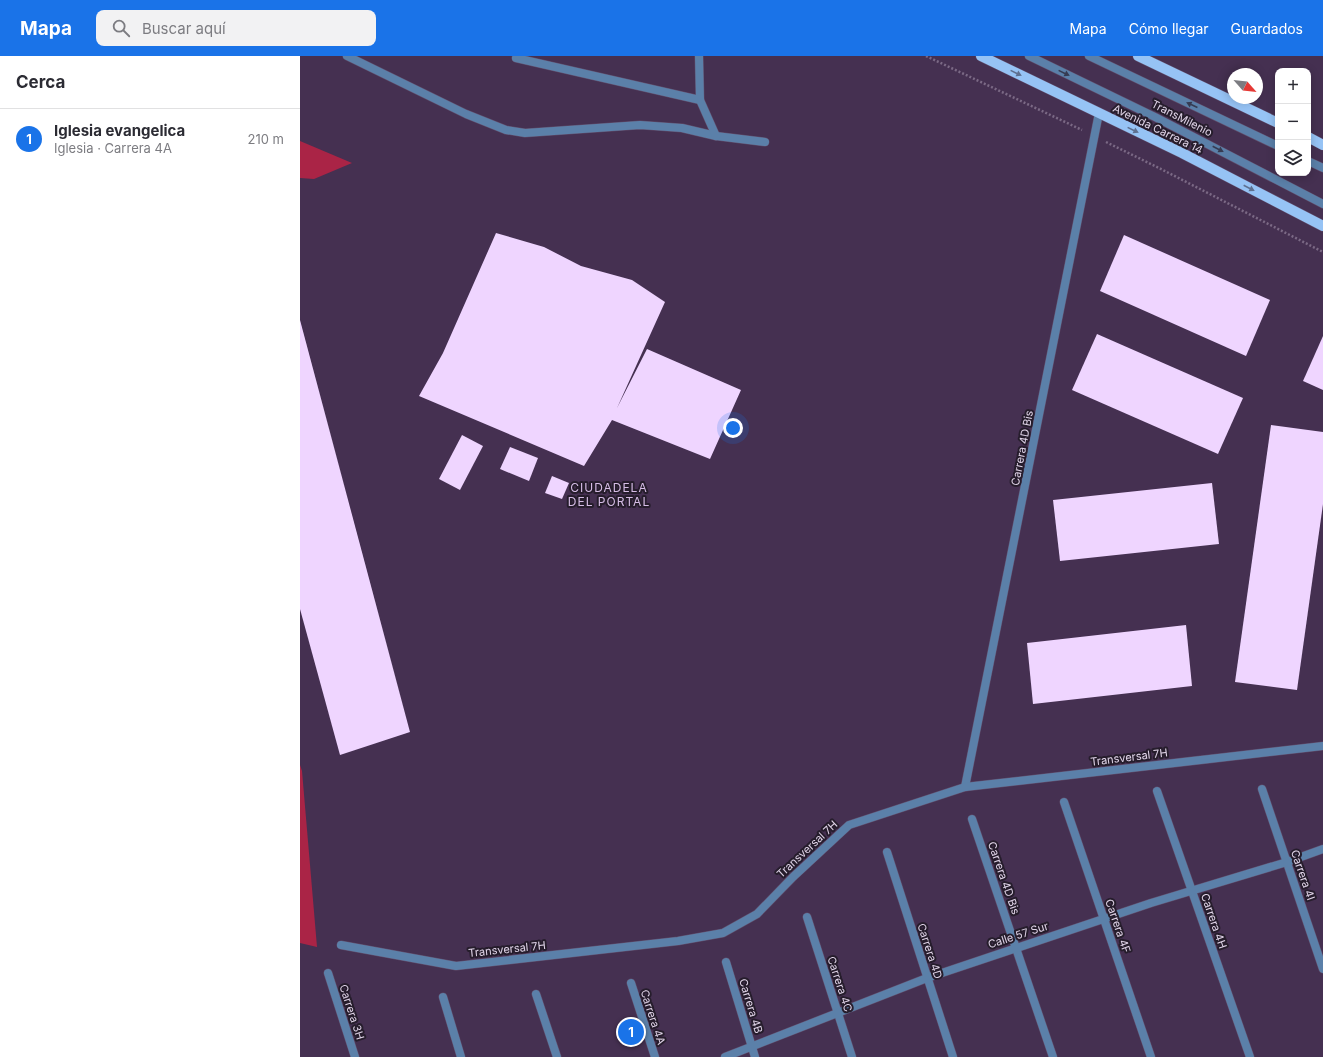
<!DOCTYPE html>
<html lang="es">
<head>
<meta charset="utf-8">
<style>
	body { margin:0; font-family:Inter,sans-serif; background:#f2f2f3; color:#2b2b33 }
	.controls { position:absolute; right:12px; top:12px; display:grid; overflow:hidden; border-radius:8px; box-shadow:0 2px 10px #0003 }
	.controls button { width:36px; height:36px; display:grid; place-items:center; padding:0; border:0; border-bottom:1px solid #e1e1e2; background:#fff; color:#2b2b33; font:20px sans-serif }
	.compass { position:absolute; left:927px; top:12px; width:36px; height:36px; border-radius:50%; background:#fff; box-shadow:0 2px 10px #0003; rotate:117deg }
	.you { position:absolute; left:433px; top:372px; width:14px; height:14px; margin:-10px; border:3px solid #fff; border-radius:50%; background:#1a73e8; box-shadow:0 0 0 6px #1a73e833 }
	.badge { display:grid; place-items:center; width:26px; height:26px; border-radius:50%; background:#1a73e8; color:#fff; font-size:13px; font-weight:700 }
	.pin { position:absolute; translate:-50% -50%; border:2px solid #fff; box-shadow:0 1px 4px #0006 }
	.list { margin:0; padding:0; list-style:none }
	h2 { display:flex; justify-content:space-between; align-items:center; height:52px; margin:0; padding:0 16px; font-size:17px }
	h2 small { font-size:13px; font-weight:400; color:#7c7c81 }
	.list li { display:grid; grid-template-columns:26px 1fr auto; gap:12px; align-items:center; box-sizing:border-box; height:60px; padding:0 16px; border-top:1px solid #e1e1e2 }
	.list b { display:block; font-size:15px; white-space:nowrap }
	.list p { margin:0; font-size:13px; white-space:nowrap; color:#7c7c81 }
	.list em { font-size:13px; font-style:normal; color:#7c7c81 }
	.icon { flex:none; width:22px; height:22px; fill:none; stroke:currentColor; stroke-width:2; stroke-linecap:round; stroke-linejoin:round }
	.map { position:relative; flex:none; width:1023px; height:1001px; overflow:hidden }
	header { display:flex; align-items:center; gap:24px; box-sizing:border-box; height:56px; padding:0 20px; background:#1a73e8; color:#fff }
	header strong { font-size:19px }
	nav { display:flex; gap:22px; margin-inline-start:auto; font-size:14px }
	.search { width:280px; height:36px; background:#f2f2f3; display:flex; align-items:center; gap:10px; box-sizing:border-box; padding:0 14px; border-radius:8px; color:#7c7c81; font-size:15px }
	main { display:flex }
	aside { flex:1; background:#fff }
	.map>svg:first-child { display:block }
	.forest { fill:#aa2446 }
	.building { fill:#efd5ff }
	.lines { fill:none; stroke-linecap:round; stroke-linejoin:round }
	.service-casing { stroke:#614e6c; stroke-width:9 }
	.minor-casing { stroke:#614e6c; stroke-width:9 }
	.primary-casing { stroke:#614e6c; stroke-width:11 }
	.path { stroke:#7b6985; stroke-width:2.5; stroke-dasharray:2 2; stroke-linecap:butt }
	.service { stroke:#5b80a9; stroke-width:8 }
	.minor { stroke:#5b80a9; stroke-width:8 }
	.primary { stroke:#96c3f5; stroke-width:10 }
	.oneway { fill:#5e7090 }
	.oneway2 { fill:#363b52 }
	.labels { text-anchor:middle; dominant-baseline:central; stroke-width:4; stroke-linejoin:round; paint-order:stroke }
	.street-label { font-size:11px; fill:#e0d4e8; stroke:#261d2c }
	.neighbourhood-label { font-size:12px; letter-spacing:1px; fill:#d5bce5; stroke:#261d2c }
</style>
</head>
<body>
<header>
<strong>Mapa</strong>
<div class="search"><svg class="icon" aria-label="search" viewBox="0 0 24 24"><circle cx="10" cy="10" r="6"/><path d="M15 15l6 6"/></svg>Buscar aquí</div>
<nav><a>Mapa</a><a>Cómo llegar</a><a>Guardados</a></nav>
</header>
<main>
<aside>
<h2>Cerca<small></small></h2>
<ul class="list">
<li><span class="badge">1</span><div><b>Iglesia evangelica</b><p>Iglesia · Carrera 4A</p></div><em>210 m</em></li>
</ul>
</aside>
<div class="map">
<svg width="1023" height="1001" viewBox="0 0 1023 1001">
	<rect width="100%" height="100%" fill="#453051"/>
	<g class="forest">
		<path d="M0,85L52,107L14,123L0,122Z"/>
		<path d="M0,709L2,715L17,891L0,887Z"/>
	</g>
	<g class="building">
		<path d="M196,177L244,191L281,210L332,224L365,246L317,352L347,293L441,334L410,403L312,364L284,410L119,340L143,297Z"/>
		<path d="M824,179L970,244L946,300L800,235Z"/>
		<path d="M0,264L110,676L40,699L0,553Z"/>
		<path d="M797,278L943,342L918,398L772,334Z"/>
		<path d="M1023,280V334L1003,325Z"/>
		<path d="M971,369L1023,376V448L997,634L935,626Z"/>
		<path d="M162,379L183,390L160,434L139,423Z"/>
		<path d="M210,391L238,402L229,425L200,413Z"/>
		<path d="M252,420L269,427L262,443L245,437Z"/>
		<path d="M912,427L919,488L760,505L753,444Z"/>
		<path d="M886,569L892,630L733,648L727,587Z"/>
	</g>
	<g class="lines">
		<defs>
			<g id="service">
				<path d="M47,0L166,58L206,74L225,77L340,69L382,72L416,80L465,86"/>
				<path d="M399,0L400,44L416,80"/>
				<path d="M729,0L855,61L1023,148"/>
				<path d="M789,0L978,90"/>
				<path d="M216,2L400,44"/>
				<path d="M1008,105L1023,112"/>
			</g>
			<g id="minor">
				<path d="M665,731L799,57"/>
				<path d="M962,733L1023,913"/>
				<path d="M857,735L950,1001"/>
				<path d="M764,746L851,1001"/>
				<path d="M672,763L753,1001"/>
				<path d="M587,796L653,1001"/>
				<path d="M507,861L552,1001"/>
				<path d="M41,889L156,910L378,885L423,877L457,858L493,821L549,769L665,731L1023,690"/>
				<path d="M426,906L455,1001"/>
				<path d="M28,917L55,1001"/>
				<path d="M331,927L355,1001"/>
				<path d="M236,938L257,1001"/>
				<path d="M143,941L161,1001"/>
				<path d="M425,1001L627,922L851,847L987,806L1023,793"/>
			</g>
			<g id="primary">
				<path d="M681,0L882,97L1023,170"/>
				<path d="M838,0L978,67"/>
				<path d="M1008,81L1023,89"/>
			</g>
		</defs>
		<use href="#service" class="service-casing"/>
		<use href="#minor" class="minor-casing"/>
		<use href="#primary" class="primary-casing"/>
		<g class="path">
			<path d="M626,0L782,74"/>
			<path d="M806,86L859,112L1023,196"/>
		</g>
		<use href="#service" class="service"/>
		<use href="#minor" class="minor"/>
		<use href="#primary" class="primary"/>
	</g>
	<defs><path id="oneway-solid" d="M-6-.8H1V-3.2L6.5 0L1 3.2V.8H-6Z"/></defs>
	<g class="oneway">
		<use href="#oneway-solid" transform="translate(716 17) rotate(26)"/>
		<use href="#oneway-solid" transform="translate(833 74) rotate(26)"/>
		<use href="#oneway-solid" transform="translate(949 132) rotate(27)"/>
	</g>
	<g class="oneway2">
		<use href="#oneway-solid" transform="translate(764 17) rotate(26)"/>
		<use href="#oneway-solid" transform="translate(892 49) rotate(-155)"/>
		<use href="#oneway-solid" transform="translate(918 93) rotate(27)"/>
	</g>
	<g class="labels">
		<g class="street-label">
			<text transform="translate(882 62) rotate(27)">TransMilenio</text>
			<text transform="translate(858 73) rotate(26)">Avenida Carrera 14</text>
			<text transform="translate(722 392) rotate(-79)">Carrera 4D Bis</text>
			<text transform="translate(829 701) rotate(-7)">Transversal 7H</text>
			<text transform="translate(507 793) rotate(-43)">Transversal 7H</text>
			<text transform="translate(1003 819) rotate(71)">Carrera 4I</text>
			<text transform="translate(704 822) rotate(71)">Carrera 4D Bis</text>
			<text transform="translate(914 865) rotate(71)">Carrera 4H</text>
			<text transform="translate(818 870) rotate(71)">Carrera 4F</text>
			<text transform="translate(718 879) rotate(-18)">Calle 57 Sur</text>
			<text transform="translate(207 893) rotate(-6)">Transversal 7H</text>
			<text transform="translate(630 895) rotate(72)">Carrera 4D</text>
			<text transform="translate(540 928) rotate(72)">Carrera 4C</text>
			<text transform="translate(451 950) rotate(73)">Carrera 4B</text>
			<text transform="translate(52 956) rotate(72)">Carrera 3H</text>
			<text transform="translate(353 961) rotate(72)">Carrera 4A</text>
		</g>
		<g class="neighbourhood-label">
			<text x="309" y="431">CIUDADELA<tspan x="309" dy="14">DEL PORTAL</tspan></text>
		</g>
	</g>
</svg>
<div class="controls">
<button>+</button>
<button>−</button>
<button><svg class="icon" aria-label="layers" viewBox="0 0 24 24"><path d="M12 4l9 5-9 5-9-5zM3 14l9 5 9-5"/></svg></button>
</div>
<svg class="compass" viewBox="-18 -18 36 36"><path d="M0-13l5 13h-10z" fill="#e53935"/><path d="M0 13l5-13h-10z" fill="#7c7c81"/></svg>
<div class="you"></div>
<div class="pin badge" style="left:331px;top:976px">1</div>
</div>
</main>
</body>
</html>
